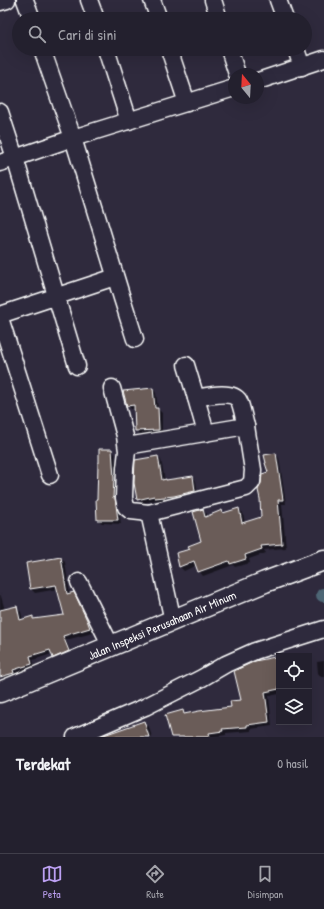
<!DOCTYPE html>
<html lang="id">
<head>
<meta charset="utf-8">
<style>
	body { margin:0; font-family:"Patrick Hand",sans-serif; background:#2f2d3a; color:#f1f3f6 }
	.controls { position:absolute; right:12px; bottom:12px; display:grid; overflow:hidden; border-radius:0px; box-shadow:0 4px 16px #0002 }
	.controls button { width:36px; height:36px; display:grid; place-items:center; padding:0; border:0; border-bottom:1px solid #403e4a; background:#23202e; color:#f1f3f6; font:20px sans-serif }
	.compass { position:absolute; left:228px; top:68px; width:36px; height:36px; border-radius:50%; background:#23202e; box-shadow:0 4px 16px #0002; rotate:342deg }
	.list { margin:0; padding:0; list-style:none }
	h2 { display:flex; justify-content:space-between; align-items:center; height:52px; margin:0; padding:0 16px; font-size:17px }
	h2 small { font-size:13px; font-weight:400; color:#a3a3aa }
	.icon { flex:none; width:22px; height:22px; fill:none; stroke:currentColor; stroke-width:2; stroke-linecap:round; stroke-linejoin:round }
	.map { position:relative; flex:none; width:324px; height:737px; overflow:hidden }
	.search { position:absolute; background:#23202e; box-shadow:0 4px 16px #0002; left:12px; right:12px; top:12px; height:44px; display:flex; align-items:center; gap:10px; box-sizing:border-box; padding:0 14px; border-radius:22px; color:#a3a3aa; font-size:15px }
	.sheet { height:116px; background:#23202e }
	nav { display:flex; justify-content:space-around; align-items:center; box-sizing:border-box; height:56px; border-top:1px solid #403e4a; background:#23202e; font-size:11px; color:#a3a3aa }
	nav a { display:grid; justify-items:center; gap:2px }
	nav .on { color:#bca0f2 }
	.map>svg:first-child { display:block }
	.shadow { fill:#0007 }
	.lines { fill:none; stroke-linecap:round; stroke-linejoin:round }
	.canal { stroke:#4d6674; stroke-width:14 }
	.building { fill:#6b5c59; stroke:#fff }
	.minor-casing { stroke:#fff; stroke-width:19 }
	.tertiary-casing { stroke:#fff; stroke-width:23 }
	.minor { stroke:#2f2a3d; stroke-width:16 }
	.tertiary { stroke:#2f2a3d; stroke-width:20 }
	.labels { text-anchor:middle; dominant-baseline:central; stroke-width:4; stroke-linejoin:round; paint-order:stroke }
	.street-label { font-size:12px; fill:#fff; stroke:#2f2a3d }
</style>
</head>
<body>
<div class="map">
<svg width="324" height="737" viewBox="0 0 324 737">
	<rect width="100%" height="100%" fill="#2f2a3d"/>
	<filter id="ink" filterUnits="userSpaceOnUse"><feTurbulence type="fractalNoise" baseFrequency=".025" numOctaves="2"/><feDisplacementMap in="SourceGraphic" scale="8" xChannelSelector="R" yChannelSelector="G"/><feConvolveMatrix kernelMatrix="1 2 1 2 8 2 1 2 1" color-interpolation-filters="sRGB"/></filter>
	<g filter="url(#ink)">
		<g class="shadow">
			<path d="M153,389L156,393L158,409L162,413V433L140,434L136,431L135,409H131L128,405Z"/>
			<path d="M111,450L115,454L118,482L116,500L118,502L121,524L102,523L98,520Z"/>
			<path d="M275,454L279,458L286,504H282L286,548L264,550L266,553L249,559L250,563L235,567L233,565L203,576L199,571L197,565L184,571L180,567L177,554L191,550L202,542L203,510L207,514L208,517L222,511L225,514L239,509L243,513L245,523L262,517L269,473Z"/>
			<path d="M157,457L161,460L165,480L193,477L196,481L198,495L179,499L160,501L158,500L142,503L138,499Z"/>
			<path d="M61,558L65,562L70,594L73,593L78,598L91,625L93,633L66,640L72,655L58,661L54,657L52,654L33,660L36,669L16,674L17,677L5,681L1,677L0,674V593L5,610L16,607L21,612L23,620L32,617L35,619L65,616L58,589L35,593L31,589Z"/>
			<path d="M274,658L279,664V694L269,696L272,726L251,729V731L226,733V735L212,737H172L183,711L186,715L232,708L242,701Z"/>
			<path d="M324,661V677H321L318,673L317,662Z"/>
			<path d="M144,722L149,727L152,737H102Z"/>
		</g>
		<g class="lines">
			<path class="canal" d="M323,595H324"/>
		</g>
		<g class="building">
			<path d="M153,388L155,408H158L159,430L135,431L134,405L127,406L123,391Z"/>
			<path d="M99,449H112L114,478L113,498L115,497L118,520H97L96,499H97L98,463H99Z"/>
			<path d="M276,453L283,500H278L282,544L261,546L262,549L245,555L246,559L230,564L229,561L198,572L194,561L179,567L176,553L190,549L188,546L201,541L193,512L203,509L205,517L222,510L223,513L239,508L242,523L261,517L260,499L258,490L261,483L262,474L268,472L265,463H266L264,455Z"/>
			<path d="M158,456L162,480L166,479V480L193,476L195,491L174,496L155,498L154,496L137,500L134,483L135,460Z"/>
			<path d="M61,557L67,594L74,592L87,620L90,628L63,636L69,651L53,658L50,650L30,656L32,664L13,670L14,673L0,677V610L17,606L20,620L33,616V619L64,615L56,585L30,589L26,563Z"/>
			<path d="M275,657L279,677V689L265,692L269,722L247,725V727L222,729L223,731L209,733L210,737H171L165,715L183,710L184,714L199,711L231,707L230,701L241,700L234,671L255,661Z"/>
			<path d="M144,721L149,737H103V735L107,734Z"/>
		</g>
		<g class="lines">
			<defs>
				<g id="minor">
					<path d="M25,0L32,19"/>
					<path d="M89,0L96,19"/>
					<path d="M152,0L159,19"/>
					<path d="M213,0L219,19"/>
					<path d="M278,0L285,19"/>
					<path d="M0,2L7,0"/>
					<path d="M42,49L73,138L122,298L135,339"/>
					<path d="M106,49L129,121"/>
					<path d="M169,49L187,103"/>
					<path d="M229,49L237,74"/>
					<path d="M296,49L302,67"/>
					<path d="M258,81L324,59"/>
					<path d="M0,112L15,158L77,366"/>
					<path d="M0,163L73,138L234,88"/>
					<path d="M0,315L115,277"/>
					<path d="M0,318L50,475"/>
					<path d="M186,365L196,398L206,433"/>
					<path d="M112,388L125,436L127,451L125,468L124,498L126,507L131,511L149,513L246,488L252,482L253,470L246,426"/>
					<path d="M127,446L246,426C244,420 242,407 239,401C233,390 207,396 196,398"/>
					<path d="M149,513L173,621"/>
					<path d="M79,582L111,646"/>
					<path d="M75,737L145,707L202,678L226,664L255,651L324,629"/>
				</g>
				<path id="tertiary" d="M0,692L265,582L324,560"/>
			</defs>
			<use href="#minor" class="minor-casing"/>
			<use href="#tertiary" class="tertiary-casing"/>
			<use href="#minor" class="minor"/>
			<use href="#tertiary" class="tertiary"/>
		</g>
	</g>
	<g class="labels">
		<g class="street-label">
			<text transform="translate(162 625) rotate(-23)">Jalan Inspeksi Perusahaan Air Minum</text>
		</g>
	</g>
</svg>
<div class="controls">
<button><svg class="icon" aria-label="locate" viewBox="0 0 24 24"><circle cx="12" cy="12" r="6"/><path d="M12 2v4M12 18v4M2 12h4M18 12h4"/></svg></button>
<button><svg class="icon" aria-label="layers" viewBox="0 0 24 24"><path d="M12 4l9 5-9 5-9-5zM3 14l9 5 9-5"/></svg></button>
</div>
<svg class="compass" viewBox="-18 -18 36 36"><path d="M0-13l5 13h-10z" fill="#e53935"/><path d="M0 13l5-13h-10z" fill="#a3a3aa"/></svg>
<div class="search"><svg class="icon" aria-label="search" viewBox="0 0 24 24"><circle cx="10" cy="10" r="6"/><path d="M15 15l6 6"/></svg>Cari di sini</div>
</div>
<section class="sheet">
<h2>Terdekat<small>0 hasil</small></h2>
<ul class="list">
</ul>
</section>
<nav>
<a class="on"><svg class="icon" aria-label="map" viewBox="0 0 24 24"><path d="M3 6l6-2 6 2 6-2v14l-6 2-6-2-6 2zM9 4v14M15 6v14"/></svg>Peta</a>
<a><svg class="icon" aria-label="directions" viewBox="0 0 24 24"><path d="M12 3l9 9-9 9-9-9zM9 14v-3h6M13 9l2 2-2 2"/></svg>Rute</a>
<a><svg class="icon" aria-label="saved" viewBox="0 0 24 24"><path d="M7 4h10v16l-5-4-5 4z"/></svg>Disimpan</a>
</nav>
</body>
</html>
